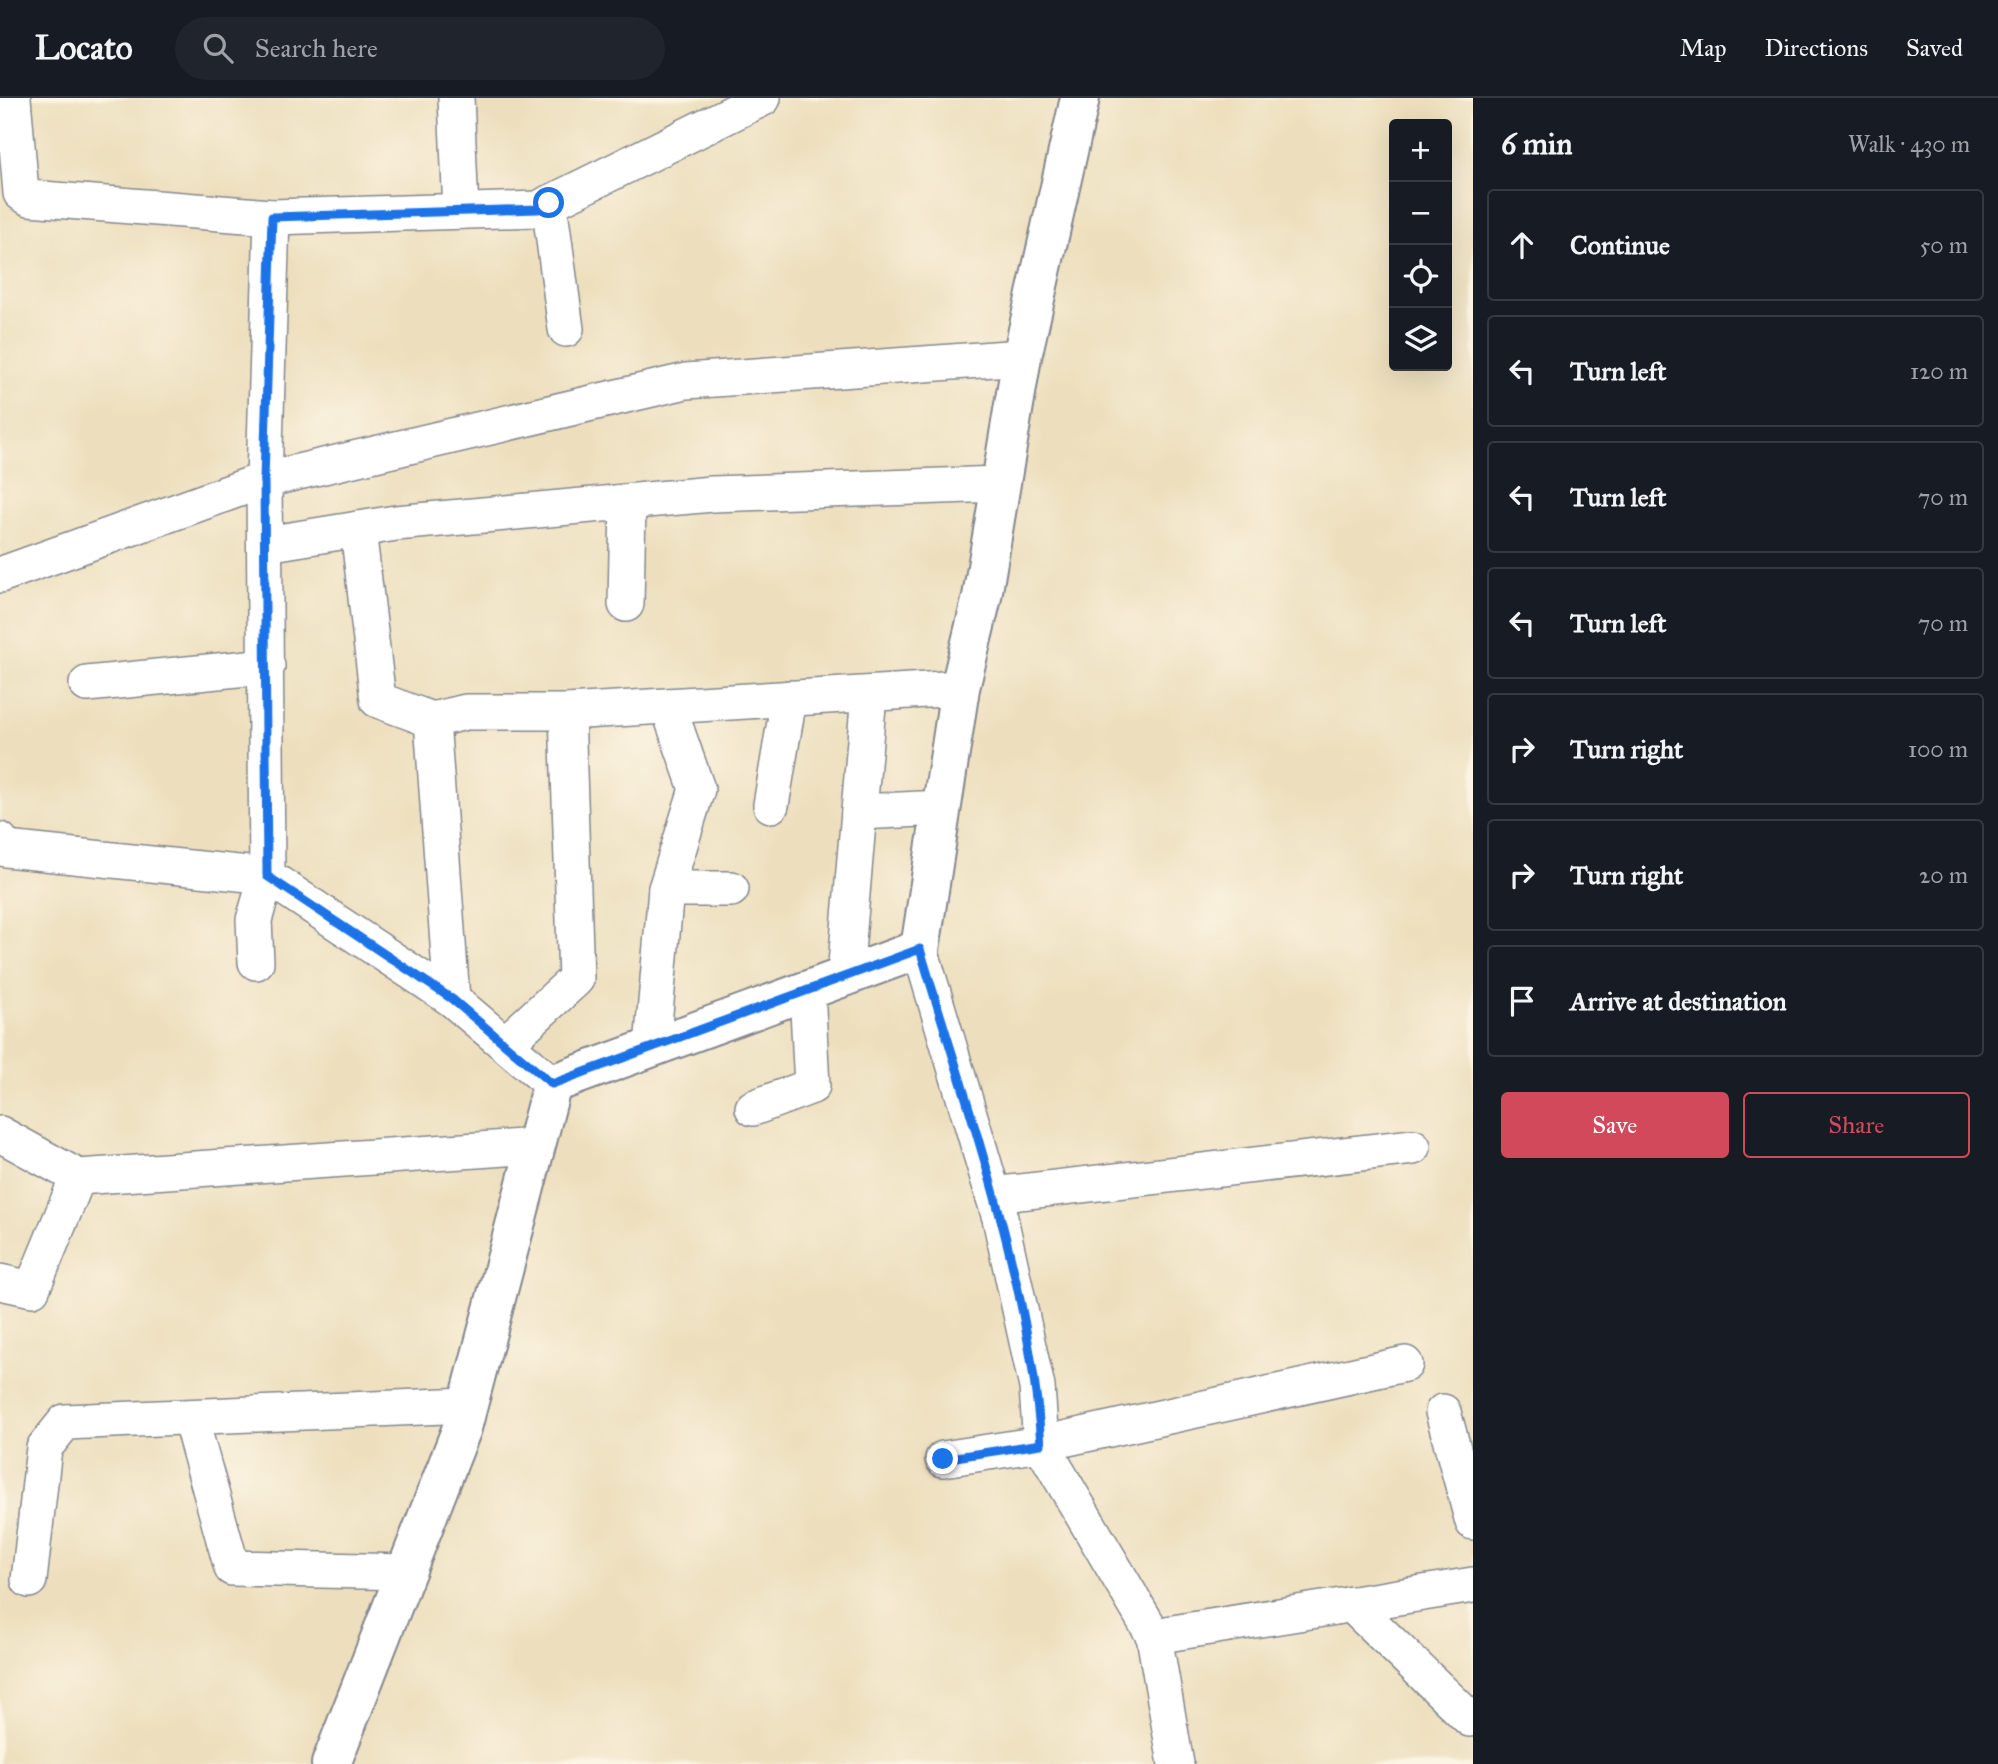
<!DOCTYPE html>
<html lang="en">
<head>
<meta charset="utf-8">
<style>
	body { margin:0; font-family:"IM FELL Great Primer",serif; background:#20242c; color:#f1f3f6 }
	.controls { position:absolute; right:21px; top:21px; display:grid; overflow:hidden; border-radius:7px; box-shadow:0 7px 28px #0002 }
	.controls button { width:63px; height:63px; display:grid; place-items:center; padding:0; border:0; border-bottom:2px solid #363941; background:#171b24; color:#f1f3f6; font:35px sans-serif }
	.stop { position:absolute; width:21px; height:21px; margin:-16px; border:5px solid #1a73e8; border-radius:50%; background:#fff }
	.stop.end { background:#1a73e8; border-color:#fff; box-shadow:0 2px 7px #0008 }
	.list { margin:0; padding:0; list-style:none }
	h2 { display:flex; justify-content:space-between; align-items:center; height:91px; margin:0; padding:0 28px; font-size:30px }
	h2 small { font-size:23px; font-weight:400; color:#9ea1a6 }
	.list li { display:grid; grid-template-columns:46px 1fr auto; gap:21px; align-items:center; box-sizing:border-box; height:112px; margin:0 14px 14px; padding:0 14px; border:2px solid #363941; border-radius:7px }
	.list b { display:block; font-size:26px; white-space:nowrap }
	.list em { font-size:23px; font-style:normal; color:#9ea1a6 }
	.actions { display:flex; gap:14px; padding:21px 28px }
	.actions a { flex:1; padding:16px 0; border:2px solid #d1495b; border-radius:7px; text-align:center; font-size:24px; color:#d1495b }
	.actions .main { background:#d1495b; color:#fff }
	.icon { flex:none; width:38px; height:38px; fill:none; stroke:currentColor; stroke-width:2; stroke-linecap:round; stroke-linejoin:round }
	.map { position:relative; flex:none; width:1473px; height:1666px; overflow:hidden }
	header { display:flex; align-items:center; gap:42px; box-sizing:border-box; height:98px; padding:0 35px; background:#171b24; border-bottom:2px solid #363941 }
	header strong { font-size:33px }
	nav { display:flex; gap:38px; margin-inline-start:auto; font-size:24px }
	.search { width:490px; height:63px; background:#20242c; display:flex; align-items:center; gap:18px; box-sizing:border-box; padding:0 24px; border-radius:38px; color:#9ea1a6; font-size:26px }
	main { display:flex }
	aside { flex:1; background:#171b24 }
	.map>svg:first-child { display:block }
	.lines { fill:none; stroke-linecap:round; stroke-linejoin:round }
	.minor-casing { stroke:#84878e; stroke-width:38 }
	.tertiary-casing { stroke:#84878e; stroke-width:42 }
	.minor { stroke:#fff; stroke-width:35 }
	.tertiary { stroke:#fff; stroke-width:38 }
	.route { stroke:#1a73e8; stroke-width:9 }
</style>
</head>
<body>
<header>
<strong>Locato</strong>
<div class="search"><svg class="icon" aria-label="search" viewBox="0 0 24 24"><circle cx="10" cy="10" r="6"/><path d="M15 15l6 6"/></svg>Search here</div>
<nav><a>Map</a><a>Directions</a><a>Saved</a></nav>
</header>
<main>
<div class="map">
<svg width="1473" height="1666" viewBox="0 0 1473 1666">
	<rect width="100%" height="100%" fill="#fcf5e5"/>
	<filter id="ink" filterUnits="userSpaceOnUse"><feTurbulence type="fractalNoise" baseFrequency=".0143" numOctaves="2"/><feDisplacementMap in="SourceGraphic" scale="14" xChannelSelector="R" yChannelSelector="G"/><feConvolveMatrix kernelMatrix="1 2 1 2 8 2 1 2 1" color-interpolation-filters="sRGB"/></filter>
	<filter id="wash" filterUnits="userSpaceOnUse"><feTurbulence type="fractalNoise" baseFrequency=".00686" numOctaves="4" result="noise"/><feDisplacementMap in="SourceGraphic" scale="28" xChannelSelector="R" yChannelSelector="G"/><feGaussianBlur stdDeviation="1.57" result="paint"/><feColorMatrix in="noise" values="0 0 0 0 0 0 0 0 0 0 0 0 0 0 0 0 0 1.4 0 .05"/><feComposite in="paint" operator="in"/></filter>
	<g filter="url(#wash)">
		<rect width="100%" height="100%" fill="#eddfbd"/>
	</g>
	<g filter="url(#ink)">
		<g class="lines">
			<defs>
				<g id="minor">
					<path d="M13,0L21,95L29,100L272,119L538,111L763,0"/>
					<path d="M456,0L461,113"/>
					<path d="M549,105L566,231"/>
					<path d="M272,119L264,382L267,778L452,901L552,986"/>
					<path d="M358,431L378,602L432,622"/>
					<path d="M266,446L396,425L712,396L1000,386"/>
					<path d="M0,477L264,382L686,283L1022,259"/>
					<path d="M626,506L628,404"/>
					<path d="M87,586L267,568"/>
					<path d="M771,707L789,600"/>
					<path d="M859,714L942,710"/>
					<path d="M0,742L6,751L267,778L254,822L256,864"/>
					<path d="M666,791H731"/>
					<path d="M920,851L1000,1120L1037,1289L1041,1346L1154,1538L1176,1666"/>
					<path d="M845,878L869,596"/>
					<path d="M452,901L432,622L466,614H567L960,590"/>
					<path d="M505,946L576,881L567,614"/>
					<path d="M652,949L666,791L697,691L668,608"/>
					<path d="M753,1010L812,988L807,892"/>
					<path d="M0,1036L78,1079L536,1048"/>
					<path d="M993,1097L1413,1049"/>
					<path d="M0,1184L32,1191L78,1079"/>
					<path d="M1443,1314L1473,1424"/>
					<path d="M190,1319L232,1470L406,1474"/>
					<path d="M943,1361L1041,1346L1405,1266"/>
					<path d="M29,1482L44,1350L65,1324L468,1307"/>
					<path d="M1351,1506L1470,1621"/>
					<path d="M1154,1538L1473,1487"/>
				</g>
				<path id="tertiary" d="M331,1666L462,1330L552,986L920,851L960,590L982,499L1022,259L1080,0"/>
			</defs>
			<use href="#minor" class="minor-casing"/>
			<use href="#tertiary" class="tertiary-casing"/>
			<use href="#minor" class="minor"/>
			<use href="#tertiary" class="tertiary"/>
		</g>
	</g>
	<g class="lines" filter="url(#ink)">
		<path class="route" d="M549,105L538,111L272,119L264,382L267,778L452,901L552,986L920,851C968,1012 1029,1177 1041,1346L943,1361"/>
	</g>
</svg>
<div class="controls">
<button>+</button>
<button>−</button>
<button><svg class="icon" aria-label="locate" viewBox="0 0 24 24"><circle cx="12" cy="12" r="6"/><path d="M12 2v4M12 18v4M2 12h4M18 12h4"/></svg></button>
<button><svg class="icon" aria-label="layers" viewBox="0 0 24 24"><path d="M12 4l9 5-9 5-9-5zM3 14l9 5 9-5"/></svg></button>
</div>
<div class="stop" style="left:549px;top:105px"></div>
<div class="stop end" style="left:943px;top:1361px"></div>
</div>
<aside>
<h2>6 min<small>Walk · 430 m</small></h2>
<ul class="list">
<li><svg class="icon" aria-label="ahead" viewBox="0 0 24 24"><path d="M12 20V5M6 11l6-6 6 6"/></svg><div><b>Continue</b></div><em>50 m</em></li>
<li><svg class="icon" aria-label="left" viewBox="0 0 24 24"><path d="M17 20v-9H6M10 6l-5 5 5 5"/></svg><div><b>Turn left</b></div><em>120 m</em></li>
<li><svg class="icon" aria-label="left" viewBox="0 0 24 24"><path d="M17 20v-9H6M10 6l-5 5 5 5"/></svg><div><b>Turn left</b></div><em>70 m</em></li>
<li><svg class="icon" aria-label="left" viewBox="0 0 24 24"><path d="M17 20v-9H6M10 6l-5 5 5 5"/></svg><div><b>Turn left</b></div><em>70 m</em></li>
<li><svg class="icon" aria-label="right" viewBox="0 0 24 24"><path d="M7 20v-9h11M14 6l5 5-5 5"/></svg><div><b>Turn right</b></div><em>100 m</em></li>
<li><svg class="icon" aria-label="right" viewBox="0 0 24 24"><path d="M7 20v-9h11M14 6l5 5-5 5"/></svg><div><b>Turn right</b></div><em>20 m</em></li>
<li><svg class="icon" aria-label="arrive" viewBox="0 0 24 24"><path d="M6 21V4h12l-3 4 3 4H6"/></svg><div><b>Arrive at destination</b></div></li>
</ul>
<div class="actions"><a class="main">Save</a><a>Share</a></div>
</aside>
</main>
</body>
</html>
